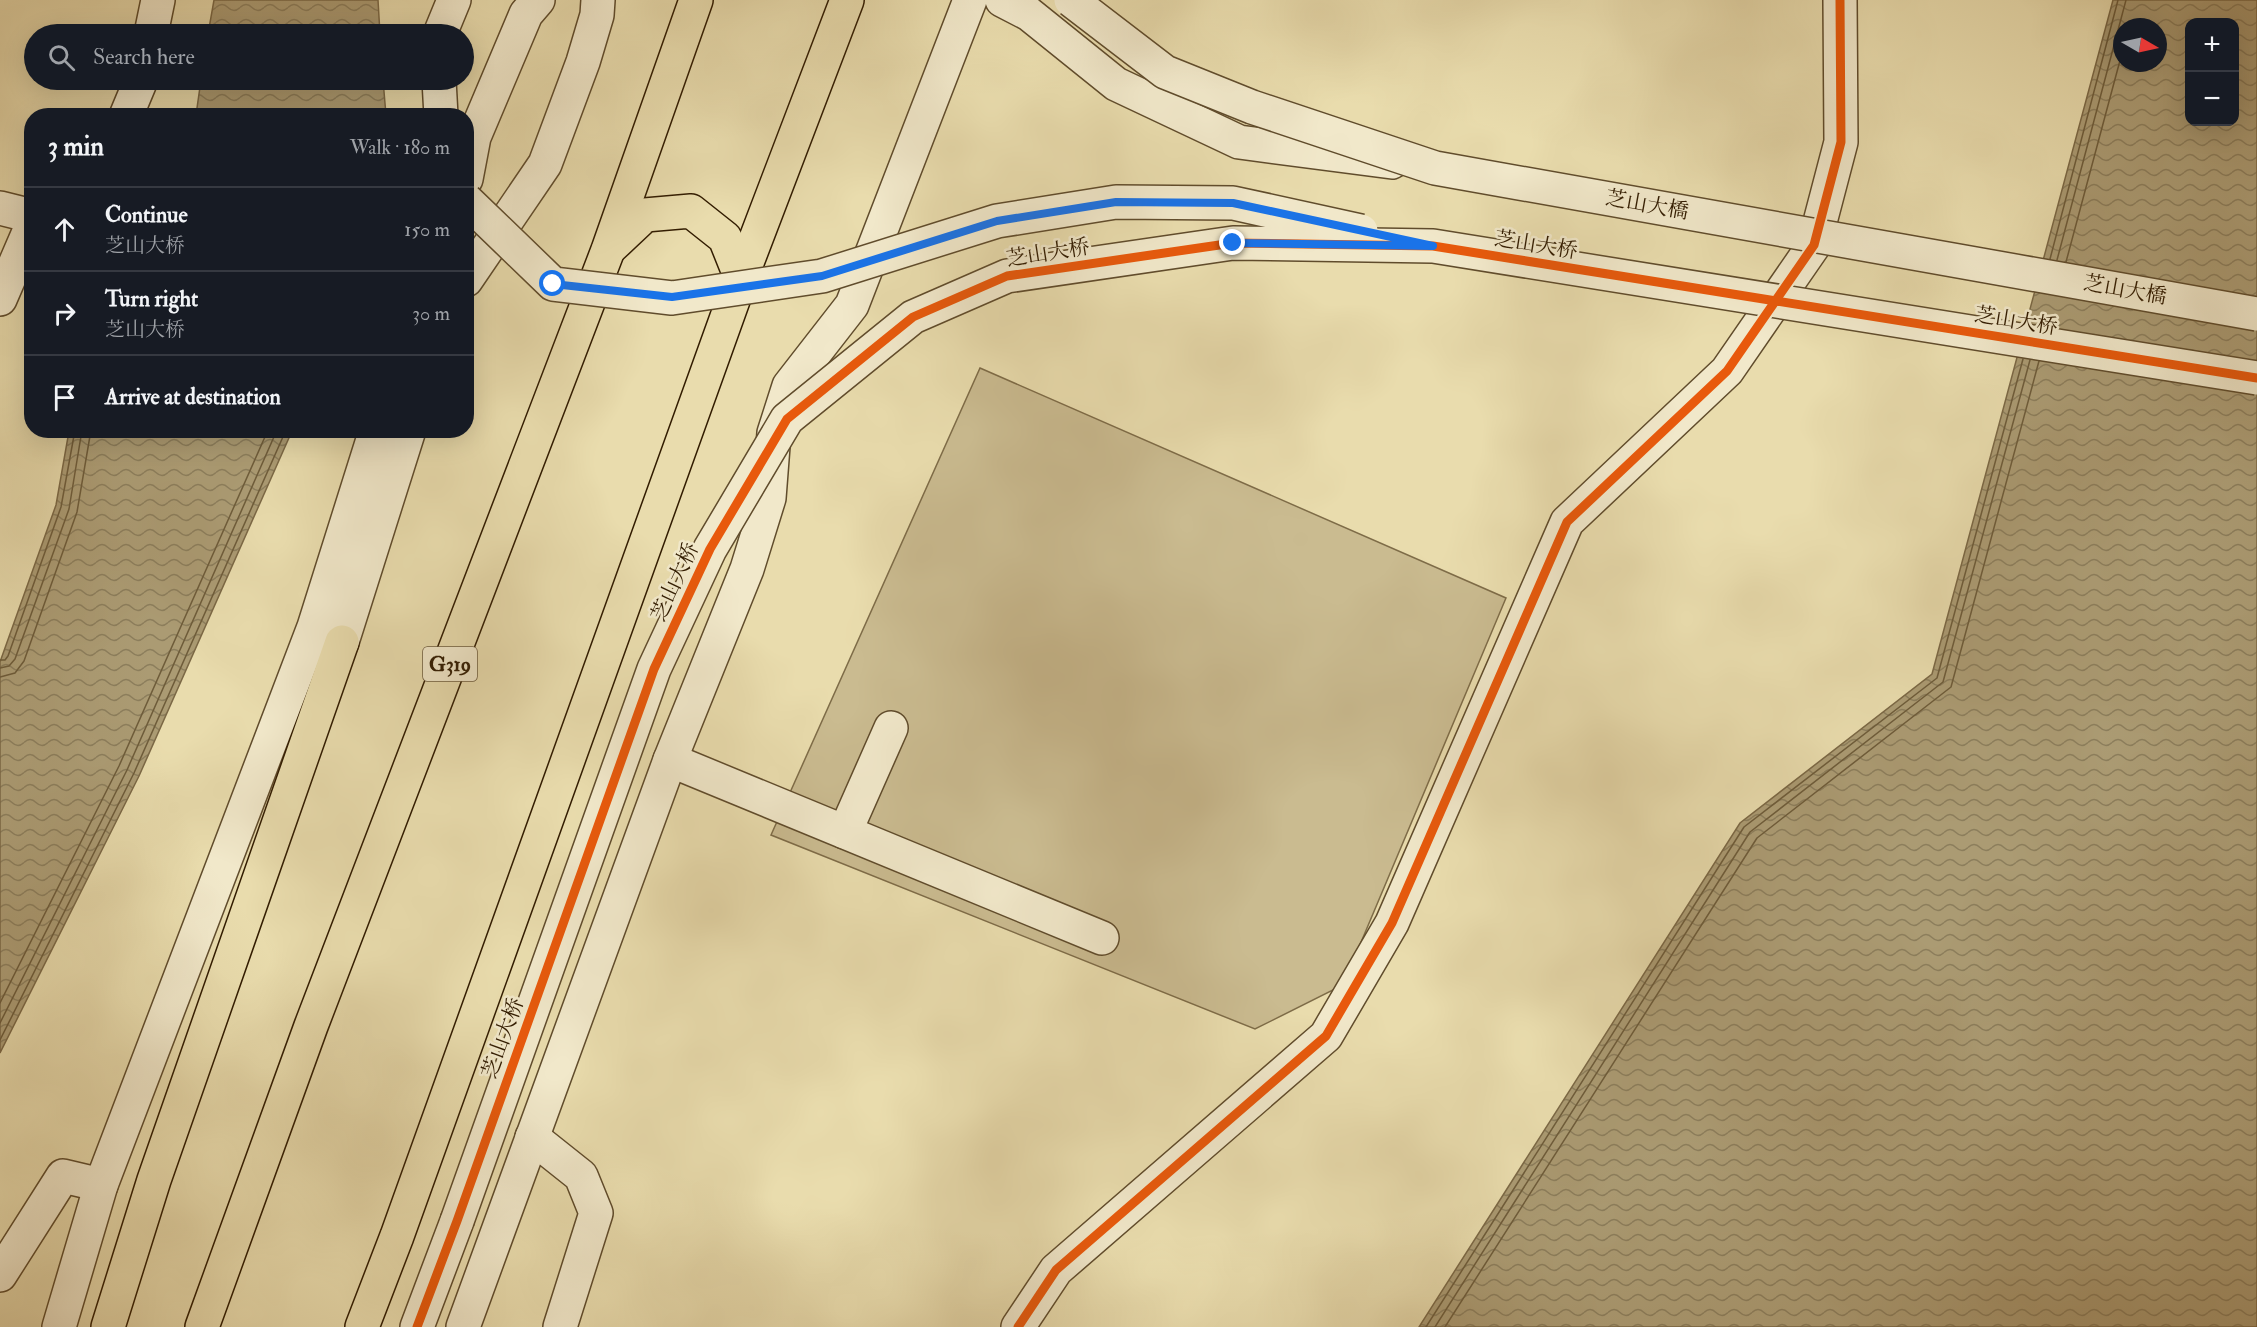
<!DOCTYPE html>
<html lang="en">
<head>
<meta charset="utf-8">
<style>
	body { margin:0; font-family:"IM FELL Double Pica","Noto Serif SC",serif; background:#20242c; color:#f1f3f6 }
	.controls { position:absolute; right:18px; top:18px; display:grid; overflow:hidden; border-radius:12px; box-shadow:0 6px 24px #0002 }
	.controls button { width:54px; height:54px; display:grid; place-items:center; padding:0; border:0; border-bottom:2px solid #363941; background:#171b24; color:#f1f3f6; font:30px sans-serif }
	.compass { position:absolute; left:2113px; top:18px; width:54px; height:54px; border-radius:50%; background:#171b24; box-shadow:0 6px 24px #0002; rotate:99deg }
	.stop { position:absolute; width:18px; height:18px; margin:-14px; border:4px solid #1a73e8; border-radius:50%; background:#fff }
	.stop.end { background:#1a73e8; border-color:#fff; box-shadow:0 2px 6px #0008 }
	.list { margin:0; padding:0; list-style:none }
	h2 { display:flex; justify-content:space-between; align-items:center; height:78px; margin:0; padding:0 24px; font-size:26px }
	h2 small { font-size:20px; font-weight:400; color:#9ea1a6 }
	.list li { display:grid; grid-template-columns:39px 1fr auto; gap:18px; align-items:center; box-sizing:border-box; height:84px; padding:0 24px; border-top:2px solid #363941 }
	.list b { display:block; font-size:22px; white-space:nowrap }
	.list p { margin:0; font-size:20px; white-space:nowrap; color:#9ea1a6 }
	.list em { font-size:20px; font-style:normal; color:#9ea1a6 }
	.icon { flex:none; width:33px; height:33px; fill:none; stroke:currentColor; stroke-width:2; stroke-linecap:round; stroke-linejoin:round }
	.map { position:relative; flex:none; width:2257px; height:1327px; overflow:hidden }
	.search { position:absolute; background:#171b24; box-shadow:0 6px 24px #0002; left:24px; top:24px; width:450px; height:66px; display:flex; align-items:center; gap:15px; box-sizing:border-box; padding:0 21px; border-radius:33px; color:#9ea1a6; font-size:22px }
	.panel { position:absolute; background:#171b24; box-shadow:0 6px 24px #0002; left:24px; top:108px; width:450px; height:330px; border-radius:24px }
	.map>svg:first-child { display:block }
	.grass { fill:#cabb90; stroke:#7e6c48; stroke-width:1.5 }
	.water { fill:url(#water-waves); stroke:#7b6845; stroke-width:1.5; fill-rule:evenodd }
	.lines { fill:none; stroke-linecap:round; stroke-linejoin:round }
	.shore { stroke:#6e5c3a; stroke-width:1.5 }
	.minor-casing { stroke:#604c2c; stroke-width:36 }
	.highway-casing { stroke:#321c01; stroke-width:36 }
	.minor { stroke:#f1e8ca; stroke-width:33 }
	.highway { stroke:#e9dcad; stroke-width:33 }
	.minor-bridge-casing { stroke:#604c2c; stroke-width:36; stroke-linecap:butt }
	.minor-bridge { stroke:#f1e8ca; stroke-width:33 }
	.cycleway-casing { stroke:#f1e8ca; stroke-width:13 }
	.cycleway { stroke:#e8590c; stroke-width:9 }
	.route { stroke:#1a73e8; stroke-width:8 }
	.labels { text-anchor:middle; dominant-baseline:central; stroke-width:5; stroke-linejoin:round; paint-order:stroke }
	.shield { fill:#f1e8ca; stroke:#6b593d; stroke-width:1.5 }
	.shield-label { font-size:20px; font-weight:bold; fill:#321c01 }
	.street-label { font-size:21px; fill:#321c01; stroke:#f1e8ca }
</style>
</head>
<body>
<div class="map">
<svg width="2257" height="1327" viewBox="0 0 2257 1327">
	<defs>
		<pattern id="water-waves" width="16" height="10" patternUnits="userSpaceOnUse" patternTransform="scale(1.5)"><rect width="16" height="10" fill="#ab9b73"/><path d="M0 5q4-4 8 0t8 0" fill="none" stroke="#8c7e5c"/></pattern>
	</defs>
	<rect width="100%" height="100%" fill="#e9dcad"/>
	<filter id="stains"><feTurbulence type="fractalNoise" baseFrequency=".00333" numOctaves="4"/><feColorMatrix values="0 0 0 0 .2 0 0 0 0 .09 0 0 0 0 .02 0 0 0 .5 -.17"/></filter>
	<radialGradient id="worn" r=".72"><stop offset=".6" stop-color="#630" stop-opacity="0"/><stop offset="1" stop-color="#630" stop-opacity=".3"/></radialGradient>
	<path class="grass" d="M980,368L1506,598L1343,985L1255,1029L771,835Z"/>
	<g class="water">
		<path d="M214,0H378L380,34H208Z"/>
		<path d="M2113,0H2257V1327H1419L1740,823L1932,674ZM2190,22H2234V122H2190ZM2122,27H2158V63H2122Z"/>
		<path d="M201,80H383L386,115H196Z"/>
		<path d="M69,431H292L139,776L0,1053V662L56,505Z"/>
	</g>
	<g class="lines">
		<g class="shore">
			<path d="M2050,259L2118,0"/>
			<path d="M2057,260L2126,0"/>
			<path d="M2066,262L2122,53"/>
			<path d="M0,660H5L8,656L61,507L75,430"/>
			<path d="M0,668L9,666L15,659L69,509L82,430"/>
			<path d="M0,677L15,673L24,661L77,512L91,430"/>
			<path d="M0,1003L119,766L268,430"/>
			<path d="M0,1023L127,770L277,430"/>
			<path d="M0,1040L134,773L286,430"/>
			<path d="M1426,1327L1744,827L1937,678L2023,359"/>
			<path d="M1435,1327L1750,832L1943,682L2030,360"/>
			<path d="M1445,1327L1757,838L1951,687L2039,361"/>
		</g>
		<defs>
			<g id="minor">
				<path d="M1002,0L1029,14L1116,84L1239,142L1392,162"/>
				<path d="M151,34L158,0"/>
				<path d="M440,34L454,0"/>
				<path d="M439,80L441,116"/>
				<path d="M126,116L141,80"/>
				<path d="M466,179L474,137L526,14L538,0"/>
				<path d="M0,208L32,216"/>
				<path d="M466,280L545,164L583,62L597,15L598,0"/>
				<path d="M0,299L32,225"/>
				<path d="M342,642L409,430"/>
				<path d="M670,760L1102,938"/>
				<path d="M845,832L891,728"/>
				<path d="M532,1137L581,1176L596,1213L560,1327"/>
				<path d="M0,1275L63,1176L101,1185"/>
				<path d="M59,1327L101,1185L314,627L376,430"/>
				<path d="M417,1327L457,1221"/>
				<path d="M463,1327L670,760L747,569L769,498L774,433L789,386L852,305L970,0"/>
				<path d="M1018,1327L1056,1270L1326,1036L1392,923L1567,522L1727,371L1814,245L1841,142L1840,0"/>
			</g>
			<g id="highway">
				<path d="M612,246L645,215L691,211L725,238L741,278"/>
				<path d="M108,1327L154,1180L342,642"/>
				<path d="M202,1327L311,1026L608,250L696,0"/>
				<path d="M362,1327L397,1236L741,278L847,0"/>
			</g>
		</defs>
		<use href="#minor" class="minor-casing"/>
		<use href="#highway" class="highway-casing"/>
		<use href="#minor" class="minor"/>
		<use href="#highway" class="highway"/>
		<defs>
			<g id="minor-bridge">
				<path d="M1071,0L1165,72L1252,107L1435,168L2257,314"/>
				<path d="M466,200L553,284L672,298L822,276L997,221L1116,202L1233,203L1361,231"/>
				<path d="M457,1221L654,669L710,549L787,419L913,317L1007,276L1233,243L1433,246L2257,378"/>
			</g>
		</defs>
		<use href="#minor-bridge" class="minor-bridge-casing"/>
		<use href="#minor-bridge" class="minor-bridge"/>
		<defs>
			<g id="cycleway">
				<path d="M417,1327L457,1221L654,669L710,549L787,419L913,317L1007,276L1233,243L1433,246L2257,378"/>
				<path d="M1018,1327L1056,1270L1326,1036L1392,923L1567,522L1727,371L1814,245L1841,142L1840,0"/>
			</g>
		</defs>
		<use href="#cycleway" class="cycleway-casing"/>
		<use href="#cycleway" class="cycleway"/>
	</g>
	<g class="lines">
		<path class="route" d="M553,284L672,297L822,276L997,221L1116,202L1233,203L1433,246L1233,243"/>
	</g>
	<g class="labels">
		<rect class="shield" x="423" y="647" width="54" height="34" rx="4.5"/>
		<g class="shield-label">
			<text x="450" y="664">G319</text>
		</g>
		<g class="street-label">
			<text transform="translate(1647 205) rotate(10)">芝山大橋</text>
			<text transform="translate(1536 245) rotate(9)">芝山大桥</text>
			<text transform="translate(1048 253) rotate(-9)">芝山大桥</text>
			<text transform="translate(2125 290) rotate(10)">芝山大橋</text>
			<text transform="translate(2016 321) rotate(9)">芝山大桥</text>
			<text transform="translate(675 582) rotate(-65)">芝山大桥</text>
			<text transform="translate(503 1038) rotate(-70)">芝山大桥</text>
		</g>
	</g>
	<rect width="100%" height="100%" filter="url(#stains)"/>
	<rect width="100%" height="100%" fill="url(#worn)"/>
</svg>
<div class="controls">
<button>+</button>
<button>−</button>
</div>
<svg class="compass" viewBox="-18 -18 36 36"><path d="M0-13l5 13h-10z" fill="#e53935"/><path d="M0 13l5-13h-10z" fill="#9ea1a6"/></svg>
<div class="stop" style="left:553px;top:284px"></div>
<div class="stop end" style="left:1233px;top:243px"></div>
<div class="search"><svg class="icon" aria-label="search" viewBox="0 0 24 24"><circle cx="10" cy="10" r="6"/><path d="M15 15l6 6"/></svg>Search here</div>
<section class="panel">
<h2>3 min<small>Walk · 180 m</small></h2>
<ul class="list">
<li><svg class="icon" aria-label="ahead" viewBox="0 0 24 24"><path d="M12 20V5M6 11l6-6 6 6"/></svg><div><b>Continue</b><p>芝山大桥</p></div><em>150 m</em></li>
<li><svg class="icon" aria-label="right" viewBox="0 0 24 24"><path d="M7 20v-9h11M14 6l5 5-5 5"/></svg><div><b>Turn right</b><p>芝山大桥</p></div><em>30 m</em></li>
<li><svg class="icon" aria-label="arrive" viewBox="0 0 24 24"><path d="M6 21V4h12l-3 4 3 4H6"/></svg><div><b>Arrive at destination</b></div></li>
</ul>
</section>
</div>
</body>
</html>
